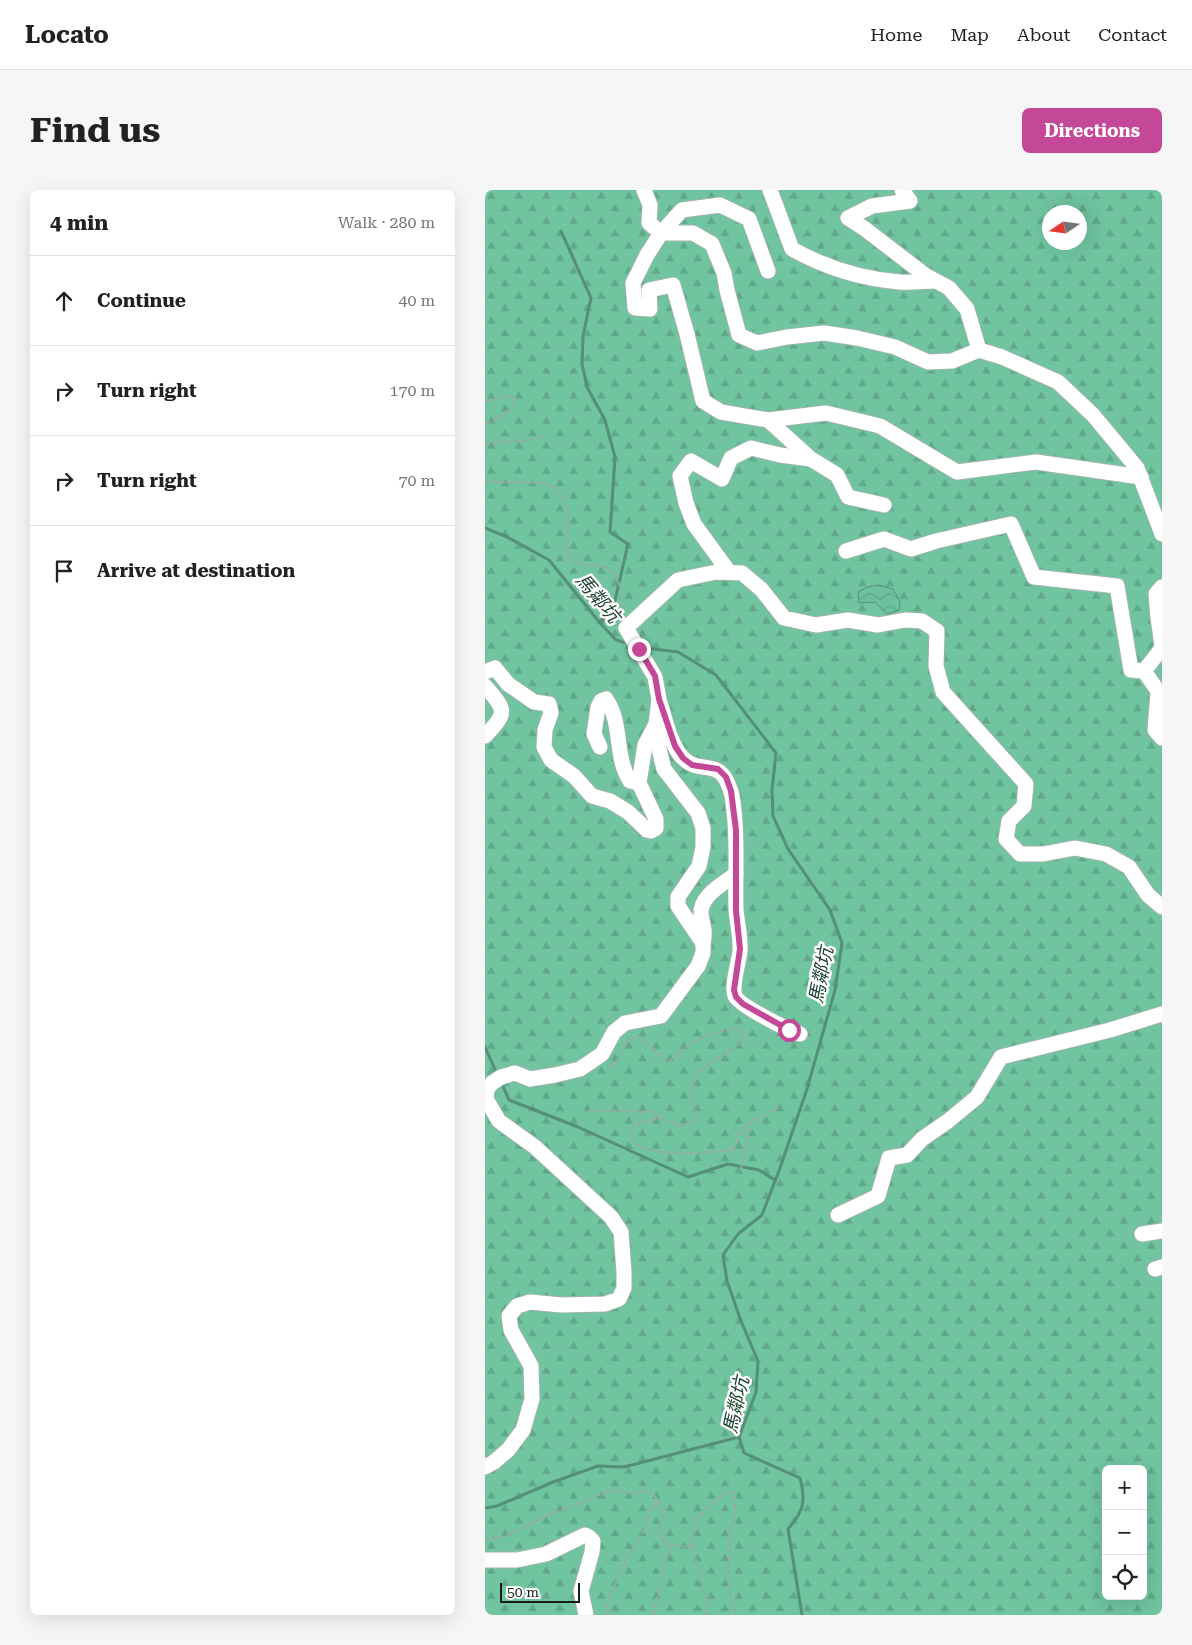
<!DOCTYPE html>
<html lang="en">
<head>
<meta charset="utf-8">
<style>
	body { margin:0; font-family:"Roboto Serif","Noto Sans TC",serif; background:#f6f6f6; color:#202124 }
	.controls { position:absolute; right:15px; bottom:15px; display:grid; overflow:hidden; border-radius:8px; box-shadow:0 5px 20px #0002 }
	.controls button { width:45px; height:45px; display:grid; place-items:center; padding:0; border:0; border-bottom:1px solid #e0e0e0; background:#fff; color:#202124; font:25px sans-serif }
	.compass { position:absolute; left:557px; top:15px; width:45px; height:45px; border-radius:50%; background:#fff; box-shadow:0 5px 20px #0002; rotate:257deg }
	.scale { position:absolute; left:15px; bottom:12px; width:80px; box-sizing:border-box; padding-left:5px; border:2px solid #161d1a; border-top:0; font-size:14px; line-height:18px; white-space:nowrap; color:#161d1a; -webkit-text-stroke:4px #fff; paint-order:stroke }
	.stop { position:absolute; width:15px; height:15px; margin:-11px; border:4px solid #c44897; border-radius:50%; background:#fff }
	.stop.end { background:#c44897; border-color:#fff; box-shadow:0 1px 5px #0008 }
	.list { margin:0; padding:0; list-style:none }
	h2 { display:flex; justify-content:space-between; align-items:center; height:65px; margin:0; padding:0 20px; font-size:21px }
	h2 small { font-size:16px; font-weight:400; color:#757577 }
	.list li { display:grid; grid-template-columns:32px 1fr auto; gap:15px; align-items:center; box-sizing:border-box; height:90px; padding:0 20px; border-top:1px solid #e0e0e0 }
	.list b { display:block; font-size:19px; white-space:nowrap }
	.list em { font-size:16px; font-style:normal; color:#757577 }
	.icon { flex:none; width:28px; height:28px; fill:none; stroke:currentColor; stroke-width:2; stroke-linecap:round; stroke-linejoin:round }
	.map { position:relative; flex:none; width:677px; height:1425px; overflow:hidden; border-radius:8px }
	header { display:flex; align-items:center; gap:30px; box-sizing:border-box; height:70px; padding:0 25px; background:#fff; border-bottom:1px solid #e0e0e0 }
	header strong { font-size:24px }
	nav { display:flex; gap:28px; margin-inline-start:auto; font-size:18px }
	.intro { display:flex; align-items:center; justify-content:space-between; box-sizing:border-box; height:120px; padding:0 30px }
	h1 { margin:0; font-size:35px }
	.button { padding:12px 22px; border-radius:8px; background:#c44897; color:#fff; font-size:18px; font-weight:700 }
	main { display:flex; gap:30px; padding:0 30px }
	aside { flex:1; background:#fff; border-radius:8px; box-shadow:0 5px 20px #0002 }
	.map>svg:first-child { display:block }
	.forest { fill:url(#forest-firs); fill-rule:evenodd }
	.water { fill:url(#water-waves); stroke:#539076 }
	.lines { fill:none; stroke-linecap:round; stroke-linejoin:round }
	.stream { stroke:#539076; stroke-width:3 }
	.minor-casing { stroke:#a0b4aa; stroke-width:17 }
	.path { stroke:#99aaa2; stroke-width:2; stroke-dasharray:5 2.5; stroke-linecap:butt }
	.minor { stroke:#fff; stroke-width:15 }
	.route { stroke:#c44897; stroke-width:6 }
	.labels { text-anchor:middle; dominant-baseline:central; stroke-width:5; stroke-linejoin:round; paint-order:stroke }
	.water-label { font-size:19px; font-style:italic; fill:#1d4233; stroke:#fff }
</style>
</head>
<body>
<header>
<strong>Locato</strong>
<nav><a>Home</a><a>Map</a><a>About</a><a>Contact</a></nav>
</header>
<div class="intro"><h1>Find us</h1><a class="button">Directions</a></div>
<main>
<aside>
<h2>4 min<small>Walk · 280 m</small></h2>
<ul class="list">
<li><svg class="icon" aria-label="ahead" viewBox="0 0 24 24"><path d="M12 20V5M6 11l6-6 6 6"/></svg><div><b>Continue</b></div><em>40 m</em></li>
<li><svg class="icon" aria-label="right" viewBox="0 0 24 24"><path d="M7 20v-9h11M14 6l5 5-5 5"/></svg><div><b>Turn right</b></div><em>170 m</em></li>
<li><svg class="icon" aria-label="right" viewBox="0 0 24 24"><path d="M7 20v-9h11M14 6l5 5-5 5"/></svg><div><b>Turn right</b></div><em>70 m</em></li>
<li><svg class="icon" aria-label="arrive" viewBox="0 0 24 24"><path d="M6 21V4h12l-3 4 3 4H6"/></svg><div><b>Arrive at destination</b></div></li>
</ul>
</aside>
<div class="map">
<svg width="677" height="1425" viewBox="0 0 677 1425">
	<defs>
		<pattern id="forest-firs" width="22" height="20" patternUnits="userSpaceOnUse" patternTransform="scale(1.25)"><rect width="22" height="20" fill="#70c4a0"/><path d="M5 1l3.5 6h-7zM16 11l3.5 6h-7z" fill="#60a889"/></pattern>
		<pattern id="water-waves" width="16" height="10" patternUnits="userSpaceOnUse" patternTransform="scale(1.25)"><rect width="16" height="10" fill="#6dc19e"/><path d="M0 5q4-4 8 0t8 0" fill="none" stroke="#5ea588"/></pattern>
	</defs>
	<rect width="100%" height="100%" fill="#ddf2e8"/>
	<path class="forest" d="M0,0H677V1425H0ZM564,22H594V52H564ZM621,1279H658V1406H621Z"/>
	<path class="water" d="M393,395L408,399L415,411L414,420L402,424L390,412L374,413L373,402L382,397Z"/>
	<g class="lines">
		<g class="stream">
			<path d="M76,41L106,108L98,146L97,174L102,197L120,230L130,267L125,342L143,354L129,415L115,433"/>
			<path d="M0,338L22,347L64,370L115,433L131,450L144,454"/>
			<path d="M160,458L193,462L231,485L291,563L287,600L288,626L303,659L345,720L357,753L350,800L322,899L295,978L277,1025L253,1044L238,1065L242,1091L256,1131L273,1171L271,1202L254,1247L259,1263L315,1288C321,1311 319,1321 303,1339L317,1425"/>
			<path d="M0,857L12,884"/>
			<path d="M16,892L24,910L93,937L203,987L243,974L274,980L290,990"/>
			<path d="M0,1318L12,1316L68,1292L113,1276L139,1277L254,1247"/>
		</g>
		<defs>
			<g id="minor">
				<path d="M159,0L165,15L164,33L176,43H208L227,54L239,83L242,100L254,145L272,153L302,147L339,143L372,148L410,157L443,172L467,171L494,160"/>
				<path d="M285,0L307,59C341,78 377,89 415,92C427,93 439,91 450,91"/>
				<path d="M417,0L425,11L387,16L363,28L380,39L440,85L464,98L482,119L494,160L517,167L573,192L608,225L652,278L677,344"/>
				<path d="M283,81L264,29L235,15L197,20L176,43L162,65L148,93L150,118L165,119L164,100L188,95L202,144L218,211L236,222L283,230L341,223L395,236L472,282L551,272L656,287"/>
				<path d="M283,230L326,269L352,285L363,307L399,315"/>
				<path d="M361,361L399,349L426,359L451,351L526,334L549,387L632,396L646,480L659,481"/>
				<path d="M244,382L209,334L201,313L195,286L206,271L237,289L246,268L266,258L295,265L326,269"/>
				<path d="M677,397L671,404L673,428L677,455"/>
				<path d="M677,458L659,481L673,501L670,540L677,548"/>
				<path d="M0,482L10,478L23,494L49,512L64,514L66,523L60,540L59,557L66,570L89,586L107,606L125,611L143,622L162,640L166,641L171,638V629L154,593L160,555L171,534"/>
				<path d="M0,496C21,520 23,522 0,546"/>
				<path d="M175,513C180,528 186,557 198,568C216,586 234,566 245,599C248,606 248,614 249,621C253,654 250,687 251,719C252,733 256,747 255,761C254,772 246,796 250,806C255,816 303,840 315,844"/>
				<path d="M115,557L109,544L113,517L116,511L121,509C138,533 129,567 145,591L154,593"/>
				<path d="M218,753C221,742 218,736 216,725C214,706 238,694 251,684"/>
				<path d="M353,1025L393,1006L404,968L422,965L437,949L463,931L492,907L516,867L625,840L677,824"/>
				<path d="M657,1044L677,1041"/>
				<path d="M670,1079L677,1077"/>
				<path d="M0,1277L9,1272L23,1260L38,1240L47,1209L46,1176L26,1140L24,1126L32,1116L45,1112L76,1115L120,1114L134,1109L139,1098V1082L136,1042L126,1027L50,957L14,931L1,909L2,899L7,893L16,887L30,883L45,889L70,885L95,879L117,864L129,842L140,833L176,826L213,776L218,763V753L193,716V707L214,676L218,657V638L213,623L179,579L174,559L171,534L174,509L170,487L141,438L193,390L231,382L257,383L276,399L299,428L331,435L363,430L393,435L420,430L437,431L452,441L451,476L458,502L541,594L539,616L524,631L521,649L535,664H558L590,658L621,664L644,677L663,705L677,717"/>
				<path d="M0,1370H32L61,1364L100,1345L104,1347L108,1351L107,1362L96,1401L101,1425"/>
			</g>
		</defs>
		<use href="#minor" class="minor-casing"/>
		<g class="path">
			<path d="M0,211L28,206L31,209C28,222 11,229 0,234"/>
			<path d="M0,254C19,251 39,252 58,247"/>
			<path d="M0,291C37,297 83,276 83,334C83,339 81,345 81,350C80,355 82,360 82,365C96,377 98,373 115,376C138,381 138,407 135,425"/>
			<path d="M124,876C125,875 130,873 131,872C138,864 141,839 158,851C167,856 173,866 182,872C191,868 196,861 204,855C213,848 244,836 255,839L259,845L255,853L211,884C203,897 208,911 212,925L207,932L197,936L173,928L148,936L145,942C146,945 147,950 149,952C166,969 226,962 248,960C252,953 253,947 256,941C261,932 285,922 294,917"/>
			<path d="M104,920L169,922L173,928"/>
			<path d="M256,979L266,933"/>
			<path d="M0,1350L21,1346L63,1325L95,1313L124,1300L144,1303L158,1301L167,1303L174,1311L178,1324L176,1345L179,1351L185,1355L202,1357L207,1355L210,1334L212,1327L242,1302H247L250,1305V1325L245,1339V1361L243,1377L245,1403L250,1425"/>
			<path d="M207,1355L222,1412L221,1425"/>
			<path d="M123,1425L122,1416L136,1379L162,1335L166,1319L174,1311"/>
			<path d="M168,1425L185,1355"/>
		</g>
		<use href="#minor" class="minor"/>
	</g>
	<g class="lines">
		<path class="route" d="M154,459L170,486L174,509L190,556L198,568L207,575L233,579L241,587L246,601L251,640V721L255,759L249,800L251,807L258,814L304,840"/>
	</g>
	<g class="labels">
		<g class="water-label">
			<text transform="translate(113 408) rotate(50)">馬鄰坑</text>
			<text transform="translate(336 785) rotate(-79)">馬鄰坑</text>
			<text transform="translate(251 1215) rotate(-77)">馬鄰坑</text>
		</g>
	</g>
</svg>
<div class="controls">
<button>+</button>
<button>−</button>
<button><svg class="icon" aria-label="locate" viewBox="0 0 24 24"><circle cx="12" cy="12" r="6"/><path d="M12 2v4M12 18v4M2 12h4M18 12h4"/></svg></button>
</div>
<svg class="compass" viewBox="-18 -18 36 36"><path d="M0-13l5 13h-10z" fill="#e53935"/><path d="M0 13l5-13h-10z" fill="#757577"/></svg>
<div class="scale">50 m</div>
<div class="stop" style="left:304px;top:840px"></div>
<div class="stop end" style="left:154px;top:459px"></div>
</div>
</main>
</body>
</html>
